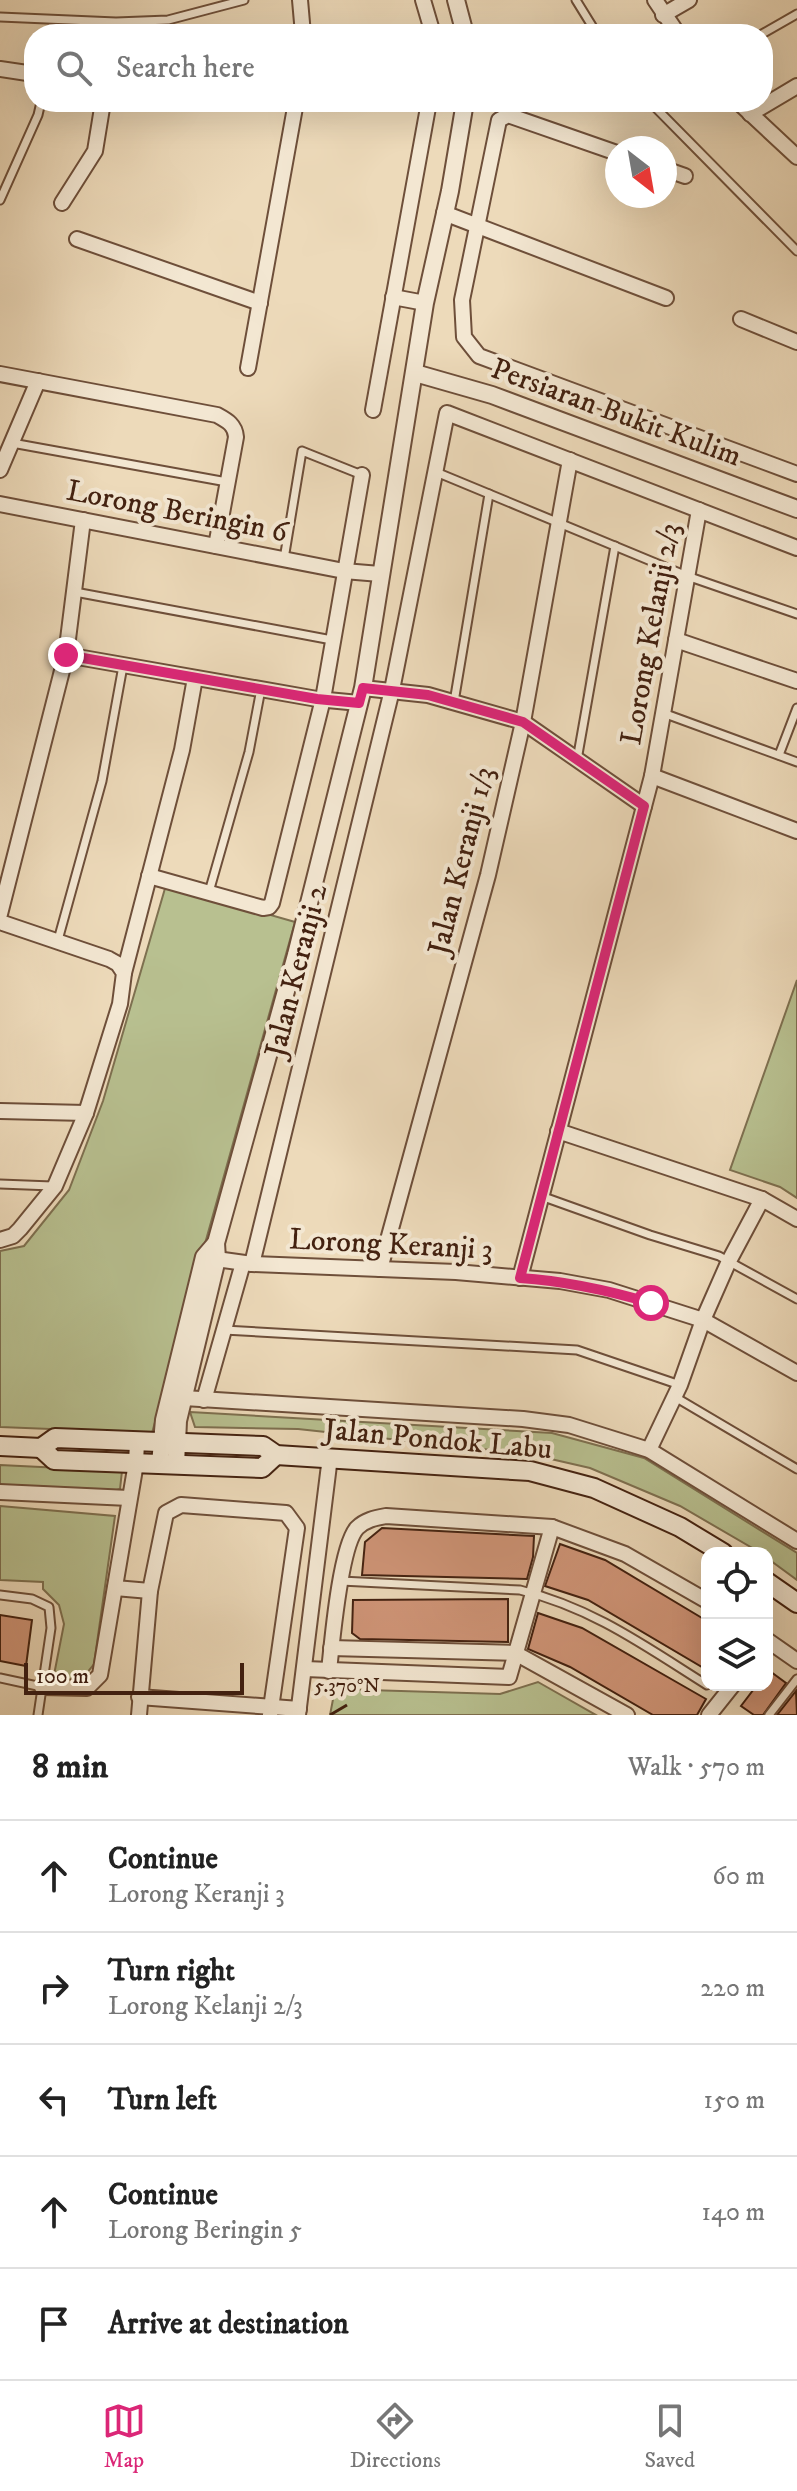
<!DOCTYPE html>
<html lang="en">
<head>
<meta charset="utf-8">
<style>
	body { margin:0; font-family:"IM FELL DW Pica",serif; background:#f2f2f2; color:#222 }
	.controls { position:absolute; right:24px; bottom:24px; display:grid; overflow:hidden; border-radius:16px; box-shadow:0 8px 32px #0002 }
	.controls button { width:72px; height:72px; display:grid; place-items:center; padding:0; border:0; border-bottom:2px solid #e0e0e0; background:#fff; color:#222; font:40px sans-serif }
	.compass { position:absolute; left:605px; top:136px; width:72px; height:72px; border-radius:50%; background:#fff; box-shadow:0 8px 32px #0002; rotate:149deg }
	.scale { position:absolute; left:24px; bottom:20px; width:220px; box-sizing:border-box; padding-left:8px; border:4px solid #432110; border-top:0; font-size:22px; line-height:28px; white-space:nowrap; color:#432110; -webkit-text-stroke:6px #f3e7d2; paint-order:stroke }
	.stop { position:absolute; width:24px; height:24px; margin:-18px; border:6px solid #db2777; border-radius:50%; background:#fff }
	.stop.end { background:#db2777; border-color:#fff; box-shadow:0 2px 8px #0008 }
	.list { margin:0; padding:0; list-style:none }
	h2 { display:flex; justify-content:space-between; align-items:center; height:104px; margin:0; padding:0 32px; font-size:34px }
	h2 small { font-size:26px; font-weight:400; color:#767676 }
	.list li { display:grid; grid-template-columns:52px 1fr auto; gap:24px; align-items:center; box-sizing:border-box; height:112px; padding:0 32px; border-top:2px solid #e0e0e0 }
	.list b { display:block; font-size:30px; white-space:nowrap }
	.list p { margin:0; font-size:26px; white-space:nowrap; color:#767676 }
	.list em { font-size:26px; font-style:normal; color:#767676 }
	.icon { flex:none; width:44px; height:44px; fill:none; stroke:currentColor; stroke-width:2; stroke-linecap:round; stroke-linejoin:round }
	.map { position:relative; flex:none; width:797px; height:1715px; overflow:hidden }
	.search { position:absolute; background:#fff; box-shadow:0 8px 32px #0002; left:24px; right:24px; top:24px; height:88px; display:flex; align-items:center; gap:20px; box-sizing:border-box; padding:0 28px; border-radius:32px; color:#767676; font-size:30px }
	.sheet { height:664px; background:#fff }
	nav { display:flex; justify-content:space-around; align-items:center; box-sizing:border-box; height:112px; border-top:2px solid #e0e0e0; background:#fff; font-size:22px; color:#767676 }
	nav a { display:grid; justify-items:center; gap:4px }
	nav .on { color:#db2777 }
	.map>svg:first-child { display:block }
	.green { fill:#b8c090; stroke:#7e7050; stroke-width:2 }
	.building { fill:#d09578; stroke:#432110; stroke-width:2 }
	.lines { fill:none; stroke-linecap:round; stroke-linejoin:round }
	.service-casing { stroke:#6e4f3a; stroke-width:11 }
	.minor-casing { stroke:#6e4f3a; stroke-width:18 }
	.tertiary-casing { stroke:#6e4f3a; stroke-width:20 }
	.secondary-casing { stroke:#432110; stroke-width:22 }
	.service { stroke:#f3e7d2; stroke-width:7 }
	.minor { stroke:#f3e7d2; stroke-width:14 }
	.tertiary { stroke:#f3e7d2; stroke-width:16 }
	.secondary { stroke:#f3e7d2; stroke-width:18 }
	.route { stroke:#db2777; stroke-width:10 }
	.ticks { fill:none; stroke:#432110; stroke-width:3 }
	.labels { text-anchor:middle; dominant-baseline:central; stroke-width:8; stroke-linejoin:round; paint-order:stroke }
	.street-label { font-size:30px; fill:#432110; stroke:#f3e7d2 }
	.ticks-label { font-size:20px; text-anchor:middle; fill:#432110; stroke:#f3e7d2; stroke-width:8; stroke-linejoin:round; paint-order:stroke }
</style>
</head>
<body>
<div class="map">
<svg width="797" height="1715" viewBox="0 0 797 1715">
	<rect width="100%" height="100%" fill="#eddaba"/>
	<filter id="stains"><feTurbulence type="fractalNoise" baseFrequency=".0025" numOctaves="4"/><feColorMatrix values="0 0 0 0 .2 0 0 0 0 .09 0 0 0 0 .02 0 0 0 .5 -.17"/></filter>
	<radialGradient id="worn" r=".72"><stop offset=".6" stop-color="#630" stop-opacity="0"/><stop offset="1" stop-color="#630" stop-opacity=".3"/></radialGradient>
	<g class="green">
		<path d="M166,885L295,922L152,1433L0,1427V1251L24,1246L69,1190L103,1101Z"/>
		<path d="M797,980V1198L780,1187L730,1170Z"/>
		<path d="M190,1412L552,1433L644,1458L797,1553V1580L767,1558V1553H761L680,1506L590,1468L529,1454L298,1429L195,1427Z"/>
		<path d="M0,1465L122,1471L120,1489L107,1493L0,1486Z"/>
		<path d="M0,1506L115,1516L94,1664L82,1679L53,1680L64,1624L59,1605L43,1589V1582L0,1580Z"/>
		<path d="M538,1682L596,1715H330L335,1689L500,1694Z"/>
	</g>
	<g class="building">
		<path d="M382,1528L534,1536L533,1557L527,1579L362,1575L365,1542Z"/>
		<path d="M560,1544L605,1560L707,1621V1670L588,1600L545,1586Z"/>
		<path d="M508,1599V1642L360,1639L352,1633L353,1600Z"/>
		<path d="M538,1613L582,1628L706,1699L697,1715H653L570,1667L528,1649Z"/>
		<path d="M0,1615L32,1620L26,1666L0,1661Z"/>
		<path d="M767,1669L786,1683L763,1715H754L741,1706L757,1685H767Z"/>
		<path d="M796,1691L797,1715H777Z"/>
	</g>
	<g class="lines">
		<defs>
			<g id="service">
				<path d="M576,0L597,34"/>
				<path d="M0,17L116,22L168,20L244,0"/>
				<path d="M762,34L797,14"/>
				<path d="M650,102L797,251"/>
				<path d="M0,200L38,115L41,102"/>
				<path d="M12,443L227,482"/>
				<path d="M436,472L687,576L797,614"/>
				<path d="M284,559L302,451L362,475"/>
				<path d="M75,592L332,640"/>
				<path d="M454,702L489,494"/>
				<path d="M663,713L797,762"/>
				<path d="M779,755L797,708"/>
				<path d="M577,760L615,546"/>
				<path d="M209,892L249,752L261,689"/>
				<path d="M58,940L102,781L123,666"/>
				<path d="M0,1184L52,1186"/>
				<path d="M541,1196L650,1235L719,1256L797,1299"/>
				<path d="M224,1330L577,1350L680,1385"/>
				<path d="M675,1397L797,1469"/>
				<path d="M341,1581L520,1590C593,1608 645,1646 707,1685"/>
				<path d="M0,1595L32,1599L49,1607L51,1628L38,1715"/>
				<path d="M0,1678L42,1687"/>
				<path d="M769,1715L797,1679"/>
			</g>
			<g id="minor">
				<path d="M300,0L303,34"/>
				<path d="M423,0L433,34"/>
				<path d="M655,0L678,34"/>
				<path d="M663,15L689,0"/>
				<path d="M0,69L34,74"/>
				<path d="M738,102L797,157"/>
				<path d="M750,114L797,86"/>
				<path d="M617,153L508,115L499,120L462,300L464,337L479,356L797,474"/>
				<path d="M665,169L685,176"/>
				<path d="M62,203L95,151L103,102"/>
				<path d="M444,213L666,298"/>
				<path d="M77,239L260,303"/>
				<path d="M393,297L425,303"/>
				<path d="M741,319L797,342"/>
				<path d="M248,368L296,102"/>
				<path d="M0,374L217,415C228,421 235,425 236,437L216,546"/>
				<path d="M373,410L429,102"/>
				<path d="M0,470L38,381"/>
				<path d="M0,504L344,571L380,574"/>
				<path d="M676,640L797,681"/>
				<path d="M66,655L317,699L359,703"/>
				<path d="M363,688L428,695L523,722L644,806"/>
				<path d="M652,776L797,831"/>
				<path d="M149,876L263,908L269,907L272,903L323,699L362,475"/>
				<path d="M0,914L66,655L83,520"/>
				<path d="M0,922L109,959L118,964L124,973L120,1004L86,1113L55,1186L20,1229L13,1236L0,1240"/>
				<path d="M124,973L182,750L195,678"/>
				<path d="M0,1111L86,1113"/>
				<path d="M558,1131L762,1199L797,1219"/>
				<path d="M209,1258L252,1264L456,1272L560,1281L609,1290L703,1320L797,1373"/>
				<path d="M252,1264L392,690L447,413L797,548"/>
				<path d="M380,1269L488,875L523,722L570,460"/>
				<path d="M520,1278L652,776L699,510"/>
				<path d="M184,1398L523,1419L569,1425L649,1450L797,1541"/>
				<path d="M204,1400L243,1263"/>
				<path d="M649,1450L680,1385L703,1320L729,1261L762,1199"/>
				<path d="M0,1492L129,1498"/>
				<path d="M115,1588L150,1591"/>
				<path d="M767,1640L797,1661"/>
				<path d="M331,1648L515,1653L627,1715"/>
				<path d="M305,1669L509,1677L552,1527"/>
				<path d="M329,1671C332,1643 340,1547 357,1528C365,1520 375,1518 386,1516L552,1527L625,1554L707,1601"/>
				<path d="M42,1687L87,1688L100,1675L136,1463L137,1442"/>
				<path d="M139,1697L299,1709"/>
				<path d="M139,1715L150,1591L166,1513L181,1505L286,1513L297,1528L270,1715"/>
				<path d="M298,1715L330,1457"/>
				<path d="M709,1715L733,1685"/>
			</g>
			<g id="tertiary">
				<path d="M456,0L465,34"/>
				<path d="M415,373L492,395L797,509"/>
				<path d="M160,1464L164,1420L204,1257L216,1243"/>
				<path d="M176,1465L178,1421L217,1259L216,1243L296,955L363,688L425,303L450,191L465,102"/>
			</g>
			<g id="secondary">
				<path d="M0,1446L41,1448"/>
				<path d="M41,1448L55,1438L263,1446L276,1455L530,1471L594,1488L680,1527L723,1553"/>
				<path d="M41,1448L54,1460L262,1468L276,1455"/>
				<path d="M767,1582L797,1603"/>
			</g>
		</defs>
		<use href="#service" class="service-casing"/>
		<use href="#minor" class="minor-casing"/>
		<use href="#tertiary" class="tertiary-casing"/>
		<use href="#secondary" class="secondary-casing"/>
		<use href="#service" class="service"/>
		<use href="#minor" class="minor"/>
		<use href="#tertiary" class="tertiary"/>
		<use href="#secondary" class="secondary"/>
	</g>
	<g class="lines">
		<path class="route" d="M66,655L317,699L359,703L363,688L428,695L523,722L644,806L520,1278C565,1281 607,1290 651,1303"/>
	</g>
	<path class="ticks" d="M330,1715L347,1705"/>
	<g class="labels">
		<g class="street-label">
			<text transform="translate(616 413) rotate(20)">Persiaran Bukit Kulim</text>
			<text transform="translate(177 512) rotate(11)">Lorong Beringin 6</text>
			<text transform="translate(651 634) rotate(-80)">Lorong Kelanji 2/3</text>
			<text transform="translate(462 861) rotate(-76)">Jalan Keranji 1/3</text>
			<text transform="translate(297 971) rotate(-76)">Jalan Keranji 2</text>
			<text transform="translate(391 1245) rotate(3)">Lorong Keranji 3</text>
			<text transform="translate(438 1440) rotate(5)">Jalan Pondok Labu</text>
		</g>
	</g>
	<g class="ticks-label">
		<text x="347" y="1692">5.370°N</text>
	</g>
	<rect width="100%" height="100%" filter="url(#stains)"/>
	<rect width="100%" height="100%" fill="url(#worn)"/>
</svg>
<div class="controls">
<button><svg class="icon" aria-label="locate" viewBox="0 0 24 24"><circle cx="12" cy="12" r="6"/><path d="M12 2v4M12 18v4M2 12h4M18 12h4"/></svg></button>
<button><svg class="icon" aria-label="layers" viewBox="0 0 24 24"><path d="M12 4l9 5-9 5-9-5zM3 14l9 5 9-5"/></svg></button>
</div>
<svg class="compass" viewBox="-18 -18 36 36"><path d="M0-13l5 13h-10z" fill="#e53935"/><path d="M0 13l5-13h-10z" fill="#767676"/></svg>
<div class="scale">100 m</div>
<div class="stop" style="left:651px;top:1303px"></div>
<div class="stop end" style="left:66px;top:655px"></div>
<div class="search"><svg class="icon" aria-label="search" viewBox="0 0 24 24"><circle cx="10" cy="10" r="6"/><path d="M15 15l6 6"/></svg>Search here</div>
</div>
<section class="sheet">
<h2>8 min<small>Walk · 570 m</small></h2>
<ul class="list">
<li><svg class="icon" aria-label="ahead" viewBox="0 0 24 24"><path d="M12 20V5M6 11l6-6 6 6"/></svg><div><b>Continue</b><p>Lorong Keranji 3</p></div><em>60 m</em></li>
<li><svg class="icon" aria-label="right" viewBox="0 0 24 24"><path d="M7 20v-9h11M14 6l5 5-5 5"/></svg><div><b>Turn right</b><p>Lorong Kelanji 2/3</p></div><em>220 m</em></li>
<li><svg class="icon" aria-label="left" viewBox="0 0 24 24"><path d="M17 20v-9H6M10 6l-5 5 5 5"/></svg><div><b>Turn left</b></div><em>150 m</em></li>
<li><svg class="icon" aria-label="ahead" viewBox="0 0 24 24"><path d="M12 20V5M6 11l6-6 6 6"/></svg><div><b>Continue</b><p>Lorong Beringin 5</p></div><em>140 m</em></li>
<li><svg class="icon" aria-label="arrive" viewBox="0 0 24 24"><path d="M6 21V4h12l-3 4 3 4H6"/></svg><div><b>Arrive at destination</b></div></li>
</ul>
</section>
<nav>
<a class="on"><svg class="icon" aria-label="map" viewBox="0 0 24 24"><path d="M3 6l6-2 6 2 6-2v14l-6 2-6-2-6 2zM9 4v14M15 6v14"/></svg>Map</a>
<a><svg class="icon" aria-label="directions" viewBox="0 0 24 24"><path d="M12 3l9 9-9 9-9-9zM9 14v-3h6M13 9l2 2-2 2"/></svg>Directions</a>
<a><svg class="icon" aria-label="saved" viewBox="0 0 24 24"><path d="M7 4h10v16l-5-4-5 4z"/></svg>Saved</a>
</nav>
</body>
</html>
